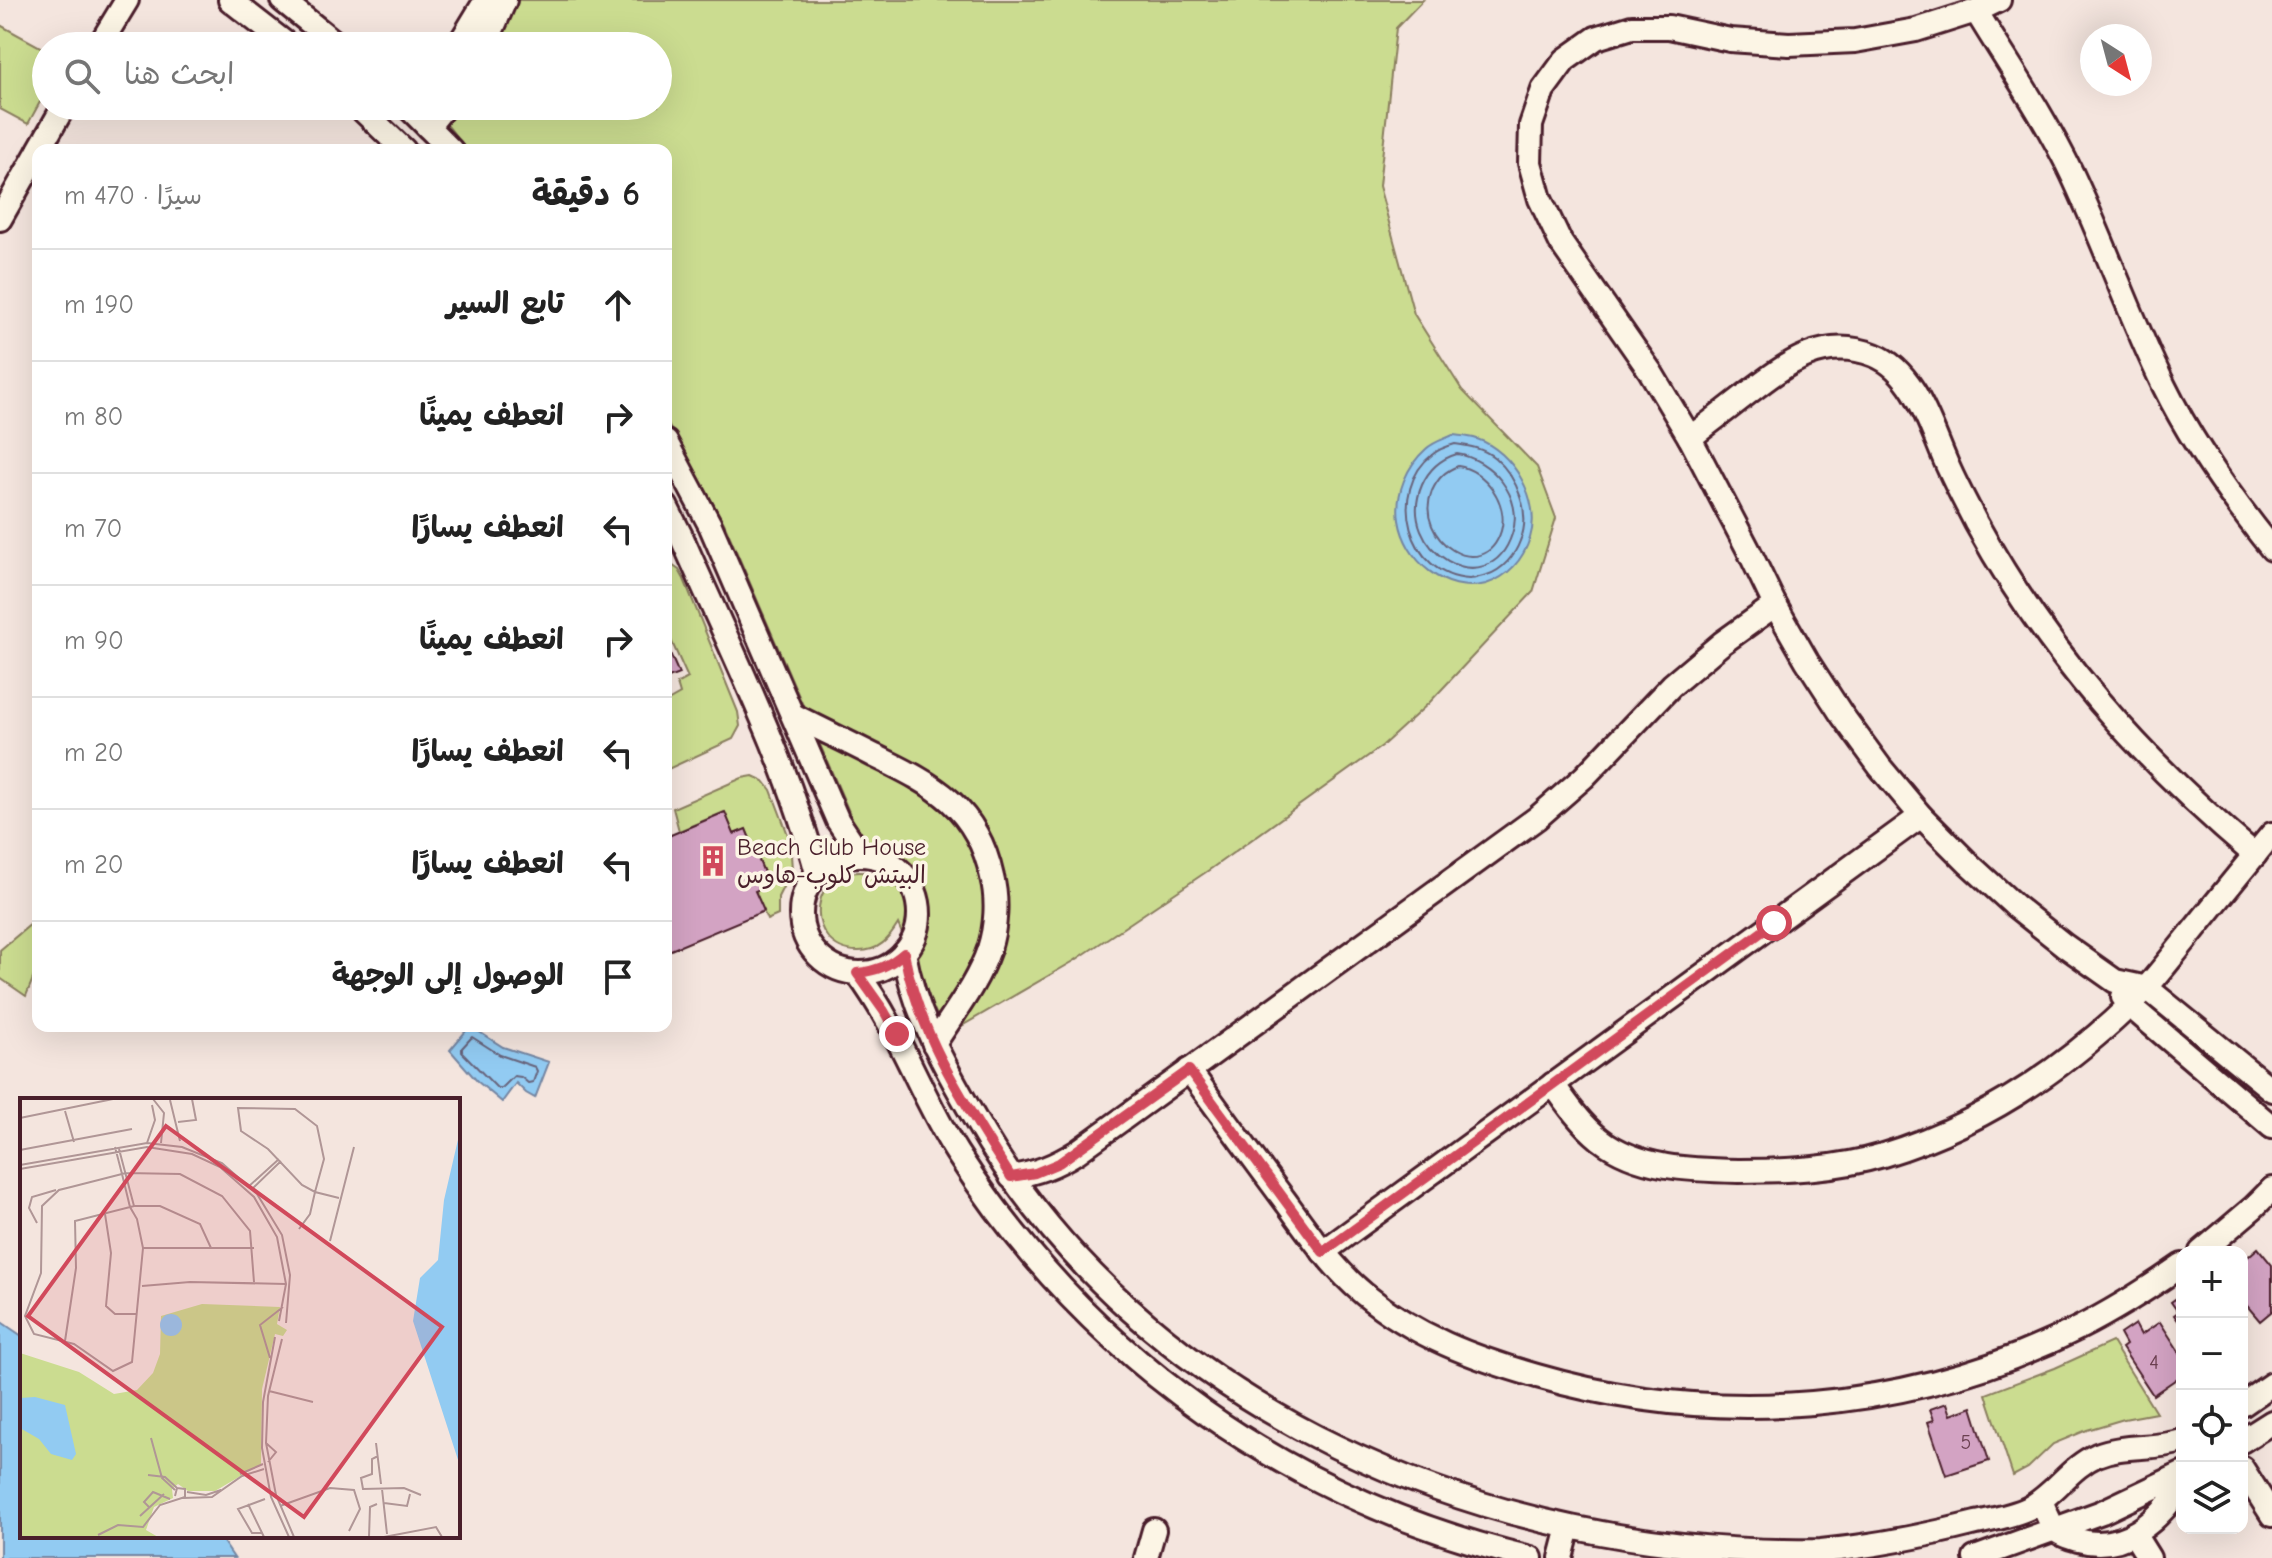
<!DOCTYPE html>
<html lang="ar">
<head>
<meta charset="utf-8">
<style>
	body { margin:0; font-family:"Comic Neue","Playpen Sans Arabic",sans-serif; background:#f2f2f2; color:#222; direction:rtl }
	.controls { position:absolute; right:24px; bottom:24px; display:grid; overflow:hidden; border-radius:16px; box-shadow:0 8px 32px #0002 }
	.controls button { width:72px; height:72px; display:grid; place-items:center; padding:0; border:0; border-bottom:2px solid #e0e0e0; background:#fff; color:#222; font:40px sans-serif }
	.compass { position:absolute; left:2080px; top:24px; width:72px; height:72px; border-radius:50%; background:#fff; box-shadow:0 8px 32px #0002; rotate:144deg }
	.stop { position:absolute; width:24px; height:24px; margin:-18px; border:6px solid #d1495b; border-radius:50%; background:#fff }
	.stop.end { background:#d1495b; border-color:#fff; box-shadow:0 2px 8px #0008 }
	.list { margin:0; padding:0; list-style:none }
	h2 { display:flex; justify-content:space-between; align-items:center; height:104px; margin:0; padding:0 32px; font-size:34px }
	h2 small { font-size:26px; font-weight:400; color:#767676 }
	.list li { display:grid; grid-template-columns:52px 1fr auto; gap:24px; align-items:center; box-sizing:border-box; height:112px; padding:0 32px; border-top:2px solid #e0e0e0 }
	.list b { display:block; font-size:30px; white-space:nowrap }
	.list em { font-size:26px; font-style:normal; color:#767676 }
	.icon { flex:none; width:44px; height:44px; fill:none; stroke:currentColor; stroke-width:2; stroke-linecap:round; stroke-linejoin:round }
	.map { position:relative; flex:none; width:2272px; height:1558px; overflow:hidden; direction:ltr }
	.search { position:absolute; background:#fff; box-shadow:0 8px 32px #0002; left:32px; top:32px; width:640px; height:88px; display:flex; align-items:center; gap:20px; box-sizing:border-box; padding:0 28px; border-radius:44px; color:#767676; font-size:30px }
	.panel { position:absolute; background:#fff; box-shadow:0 8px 32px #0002; left:32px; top:144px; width:640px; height:888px; border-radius:16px; direction:rtl }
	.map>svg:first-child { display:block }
	.green { fill:#cbdc90; stroke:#8a7e5e; stroke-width:2 }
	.water { fill:#92cbf2; stroke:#7586a2; stroke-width:2 }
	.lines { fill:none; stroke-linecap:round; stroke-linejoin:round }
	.shore { stroke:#67647b; stroke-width:2 }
	.building { fill:#d3a3c3; stroke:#4a1f2b; stroke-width:2 }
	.minor-casing { stroke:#4a1f2b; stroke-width:28 }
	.minor { stroke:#fcf5e5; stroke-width:22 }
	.route { stroke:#d1495b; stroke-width:10 }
	.labels { text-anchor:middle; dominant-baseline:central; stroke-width:7; stroke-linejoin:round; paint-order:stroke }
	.number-label { font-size:20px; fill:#6c4051 }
	.poi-label { font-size:24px; fill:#4a1f2b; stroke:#fcf5e5; text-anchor:start }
	.inset-road { fill:none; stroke:#b09696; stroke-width:2 }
	.view { fill:#d1495b; fill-opacity:0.15; stroke:#d1495b; stroke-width:4 }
	.inset-edge { fill:none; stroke:#4a1f2b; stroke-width:4 }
</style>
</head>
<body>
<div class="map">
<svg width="2272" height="1558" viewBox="0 0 2272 1558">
	<rect width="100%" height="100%" fill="#f4e5de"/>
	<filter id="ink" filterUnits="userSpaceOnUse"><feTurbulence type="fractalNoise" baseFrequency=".0125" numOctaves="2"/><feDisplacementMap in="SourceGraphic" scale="16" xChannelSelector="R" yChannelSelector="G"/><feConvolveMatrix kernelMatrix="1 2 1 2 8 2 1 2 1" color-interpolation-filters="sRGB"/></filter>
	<g filter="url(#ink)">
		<g class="green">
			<path d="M506,0H1423L1396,28L1379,186L1414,314L1462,390L1537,467L1556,518L1533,592L1429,703L1382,746L1212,868L1074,961L946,1035L935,1011L931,1018L921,991V978L898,924C889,939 879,951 859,951C802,952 804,857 876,874L724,523L666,421V150H467L441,117L448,106H658V46H484Z"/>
			<path d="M0,25L46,50V91L28,124L0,109Z"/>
			<path d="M666,561L679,570L684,579L738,712L740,726L733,739L666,770V702L680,694L677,684L688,678L666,629Z"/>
			<path d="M753,776L764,781L771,790L790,840L792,869L778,897V915L767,920L755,891L769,884L746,829L734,834L724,812L679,831L673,808L742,778Z"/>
			<path d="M38,918V966L26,996L0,978V950Z"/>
			<path d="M2112,1342L2156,1413L2124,1419L2087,1430L2053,1444L2028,1468L2013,1476L1986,1394L2055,1368Z"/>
		</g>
		<g class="water">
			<path d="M1453,435C1461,436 1470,436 1477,439C1513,451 1542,501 1530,538C1523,560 1508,577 1486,584C1445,595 1405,560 1399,520C1395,493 1407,466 1426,449C1433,442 1444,439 1453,435Z"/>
			<path d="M470,1026L503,1047L549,1062L535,1098L526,1093L516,1083L502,1102L477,1081L450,1050Z"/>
			<path d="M0,1321L22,1336V1536H219L234,1558H0Z"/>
		</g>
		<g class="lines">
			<g class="shore">
				<path d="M1455,444C1469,446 1483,448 1495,458C1517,477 1532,513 1520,541C1515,555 1503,570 1487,575C1482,576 1475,579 1469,579C1408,576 1386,490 1433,454C1439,449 1448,446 1455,444Z"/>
				<path d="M1457,454C1491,459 1525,497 1512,534C1489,606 1394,550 1422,485C1429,469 1440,459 1457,454Z"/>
				<path d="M1458,466C1485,470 1509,503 1501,531C1484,586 1412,540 1432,491C1438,478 1445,471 1458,466Z"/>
				<path d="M472,1037L500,1055L535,1067L537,1071L533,1082L528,1083L521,1077L514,1076L502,1088H497L462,1052V1048Z"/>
			</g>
		</g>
		<g class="building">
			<path d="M666,644L679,674L666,679Z"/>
			<path d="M725,812L734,834L746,829L769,885L755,891L764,911L666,952V837Z"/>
			<path d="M2258,1248L2272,1265V1311L2260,1321L2242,1300V1262Z"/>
			<path d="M2182,1294V1326L2174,1315L2178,1312L2171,1302Z"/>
			<path d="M2160,1322L2182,1356V1375L2153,1395L2122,1348L2126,1345L2120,1334L2135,1324L2141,1335Z"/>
			<path d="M1947,1403L1951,1415L1972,1407L1989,1461L1946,1475L1928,1422L1934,1420L1930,1409Z"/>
		</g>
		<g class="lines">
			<defs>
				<g id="minor">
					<path d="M230,0L289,46"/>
					<path d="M282,0L339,46"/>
					<path d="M1999,0L1976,11L1916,30L1855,41L1789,44L1730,40L1669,27H1632L1596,38L1565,60L1543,90L1531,125L1530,163L1540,199L1561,243L1650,371L1690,438L1748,549L1775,605L1807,661L1842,715L1880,767L1921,816L1969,864L2015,906L2064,945L2115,981L2147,988L2272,1090"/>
					<path d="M1976,11C2008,64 2045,117 2072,174C2105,244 2130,317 2164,386C2193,445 2231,498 2272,549"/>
					<path d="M99,46L127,0"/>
					<path d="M458,46L486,0"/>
					<path d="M485,46L505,0"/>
					<path d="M358,106L404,150"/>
					<path d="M407,106L451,150"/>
					<path d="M428,127L445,106"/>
					<path d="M39,150L64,106"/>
					<path d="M0,219L38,152"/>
					<path d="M1690,438C1709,423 1729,408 1748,393C1786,364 1823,335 1874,355C1917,372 1931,430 1949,469C1957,487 1967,505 1976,523C2048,654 2141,759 2255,855"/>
					<path d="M666,442L710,525L838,821L860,854"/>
					<path d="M666,506L682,538C730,648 786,757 817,873"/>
					<path d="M793,715C820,729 848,742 875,756C935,785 977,807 992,877C998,900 996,927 989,949C977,984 953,1014 934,1044"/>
					<circle cx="860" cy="914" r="59"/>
					<path d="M904,953C915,1014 944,1066 975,1119C1141,1410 1490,1558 1821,1551C1873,1546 1925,1536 1976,1523C1994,1519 2013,1516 2029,1508C2055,1494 2070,1467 2097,1455C2124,1444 2153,1450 2182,1441"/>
					<path d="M857,973C899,1029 920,1094 957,1153C1091,1361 1291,1501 1531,1558"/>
					<path d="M2123,997L2130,1006L2272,1127"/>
					<path d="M1189,1070C1221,1114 1253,1158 1286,1202C1309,1234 1333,1268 1364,1294C1415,1336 1474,1358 1537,1376C1716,1428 1912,1412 2079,1328C2115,1310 2149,1288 2182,1265"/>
					<path d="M1553,1084C1567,1104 1581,1124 1600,1139C1638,1169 1692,1170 1739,1171C1786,1171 1837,1169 1883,1155C1976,1127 2059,1073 2129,1006C2149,987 2166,964 2184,942C2213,906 2242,870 2272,834"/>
					<path d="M1011,1177C1036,1173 1055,1166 1077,1152L1537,818L1584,777L1672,685L1722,643L1775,605"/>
					<path d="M1323,1252L1921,816"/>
					<path d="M2201,1252L2254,1207L2272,1189"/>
					<path d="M2242,1405L2272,1384"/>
					<path d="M2242,1441L2272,1422"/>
					<path d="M2242,1468L2272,1515"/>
					<path d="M2041,1501C2045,1509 2049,1522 2055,1529C2060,1535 2071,1538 2078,1540C2123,1553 2159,1521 2182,1485"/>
					<path d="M2134,1534L2149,1558"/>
					<path d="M1146,1558L1154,1530"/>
					<path d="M1561,1558L1567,1535"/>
					<path d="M1975,1558L2102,1512L2182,1474"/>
				</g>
			</defs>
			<use href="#minor" class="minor-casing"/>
			<use href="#minor" class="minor"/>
		</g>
	</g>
	<g class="lines" filter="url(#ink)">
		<path class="route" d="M897,1034L884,1011L857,973C876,971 889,966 904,953C919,1036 967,1107 1011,1177L1035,1173L1059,1163L1189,1070L1323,1252L1774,923"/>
	</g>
	<defs>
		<symbol id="building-bare" viewBox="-9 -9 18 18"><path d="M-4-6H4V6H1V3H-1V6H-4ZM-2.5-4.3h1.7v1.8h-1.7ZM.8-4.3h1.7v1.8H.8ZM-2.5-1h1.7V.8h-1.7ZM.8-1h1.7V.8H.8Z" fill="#d1495b" stroke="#fcf5e5" stroke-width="2.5" paint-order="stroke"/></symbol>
	</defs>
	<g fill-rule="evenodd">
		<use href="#building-bare" x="691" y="839" width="44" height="44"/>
	</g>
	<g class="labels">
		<g class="number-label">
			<text x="2154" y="1362">4</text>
			<text x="1966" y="1442">5</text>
		</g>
		<g class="poi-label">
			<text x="737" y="847">Beach Club House<tspan x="737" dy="28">البيتش كلوب-هاوس</tspan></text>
		</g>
	</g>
	<g transform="translate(20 1098)">
		<rect width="440" height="440" fill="#f4e5de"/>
		<path d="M182,206L260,209L257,226L267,232L263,238L255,236L242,291L241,366L195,393H168L158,386L152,391L153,400L134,409L126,432L138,439H0V255L59,274L94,296L117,292L133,275L140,256L141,218Z" fill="#cbdc90"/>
		<path d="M440,33V368L393,223L400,180L418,162L424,102ZM140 227a11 11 0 1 1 22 0a11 11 0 1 1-22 0ZM15,299L45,307L56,356L52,362L31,356L19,341L0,330V300Z" fill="#92cbf2"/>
		<path class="inset-road" d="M133,1L144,15L141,45M144,1H169M150,2L160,43M45,13L54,44M0,20L93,1M158,24L176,22L172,1M127,45L135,22L132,7M95,49L102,76L110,109L117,121L123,150L112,264L93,273L54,246L14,236L5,218L21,175L22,108L39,92L51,89L102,76L106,75L160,76L202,98L230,133L234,184M99,51L114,108M0,52L112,31M0,67L127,45L162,49L202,65L237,96L262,137L270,177L266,225M0,71L127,49L172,56L200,69L234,99L257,139L266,186L259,223M228,89L259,61M231,92L261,63M85,116L91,155L86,208L95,216H117M17,125L9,110L12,99L36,92M279,131L290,116L295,94L304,61L297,28L275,11L218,10L221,33L248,51L282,87L295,94L319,100M310,143L334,49M123,150H234M122,188L170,184L266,186M255,239L243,304L242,350L251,399L269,439M262,241L248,298L246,345L256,397L274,439M45,243L56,170L55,123L114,108H140L180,126L191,150M250,260L240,227L263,209M249,293L293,304M131,340L142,380L155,392M246,345L256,354L248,364M356,345L361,386M358,358L352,361V376L341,380L343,391L384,390L401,397M220,376L243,366M128,377L145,379L157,390M362,391L367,436M167,394L186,397L201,392M163,400L192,399L222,378L244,371M364,405L387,408L390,396M228,406L244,439M260,408L310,390L334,392L340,411L329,433M130,410L124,404L133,394L150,401M120,418L144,396M242,435H232L218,411L245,401M78,437L98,427L123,429L140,407L165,399V391L157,390L155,398M349,439L350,409L357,406M364,439L416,429L422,439"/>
		<path class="view" d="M146,28L422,229L284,419L8,218Z"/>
		<rect width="440" height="440" class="inset-edge"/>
	</g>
</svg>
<div class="controls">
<button>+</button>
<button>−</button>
<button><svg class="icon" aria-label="locate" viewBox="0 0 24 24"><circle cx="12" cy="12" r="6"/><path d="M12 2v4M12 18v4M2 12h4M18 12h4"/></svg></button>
<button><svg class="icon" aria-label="layers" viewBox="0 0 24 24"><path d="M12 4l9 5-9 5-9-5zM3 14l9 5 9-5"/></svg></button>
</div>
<svg class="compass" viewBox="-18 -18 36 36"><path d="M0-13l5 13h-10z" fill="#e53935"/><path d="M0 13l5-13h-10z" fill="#767676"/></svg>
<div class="stop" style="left:1774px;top:923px"></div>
<div class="stop end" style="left:897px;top:1034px"></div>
<div class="search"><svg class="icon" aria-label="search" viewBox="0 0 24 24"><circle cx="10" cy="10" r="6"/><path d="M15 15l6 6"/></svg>ابحث هنا</div>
<section class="panel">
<h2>6 دقيقة<small>سيرًا · 470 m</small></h2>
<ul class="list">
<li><svg class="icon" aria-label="ahead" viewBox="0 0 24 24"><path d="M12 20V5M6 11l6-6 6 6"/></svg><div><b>تابع السير</b></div><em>190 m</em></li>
<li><svg class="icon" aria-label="right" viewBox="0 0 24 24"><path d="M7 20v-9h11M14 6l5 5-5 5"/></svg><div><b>انعطف يمينًا</b></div><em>80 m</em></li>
<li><svg class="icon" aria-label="left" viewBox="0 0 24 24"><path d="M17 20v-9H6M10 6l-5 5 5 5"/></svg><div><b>انعطف يسارًا</b></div><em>70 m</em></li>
<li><svg class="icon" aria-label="right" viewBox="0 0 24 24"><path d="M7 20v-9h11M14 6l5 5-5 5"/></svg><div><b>انعطف يمينًا</b></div><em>90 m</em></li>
<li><svg class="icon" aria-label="left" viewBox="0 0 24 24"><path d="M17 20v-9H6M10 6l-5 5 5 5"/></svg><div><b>انعطف يسارًا</b></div><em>20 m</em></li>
<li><svg class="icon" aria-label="left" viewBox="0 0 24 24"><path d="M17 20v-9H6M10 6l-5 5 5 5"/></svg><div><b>انعطف يسارًا</b></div><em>20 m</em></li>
<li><svg class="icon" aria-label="arrive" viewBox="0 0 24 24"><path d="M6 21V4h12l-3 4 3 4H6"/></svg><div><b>الوصول إلى الوجهة</b></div></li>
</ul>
</section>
</div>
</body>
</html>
